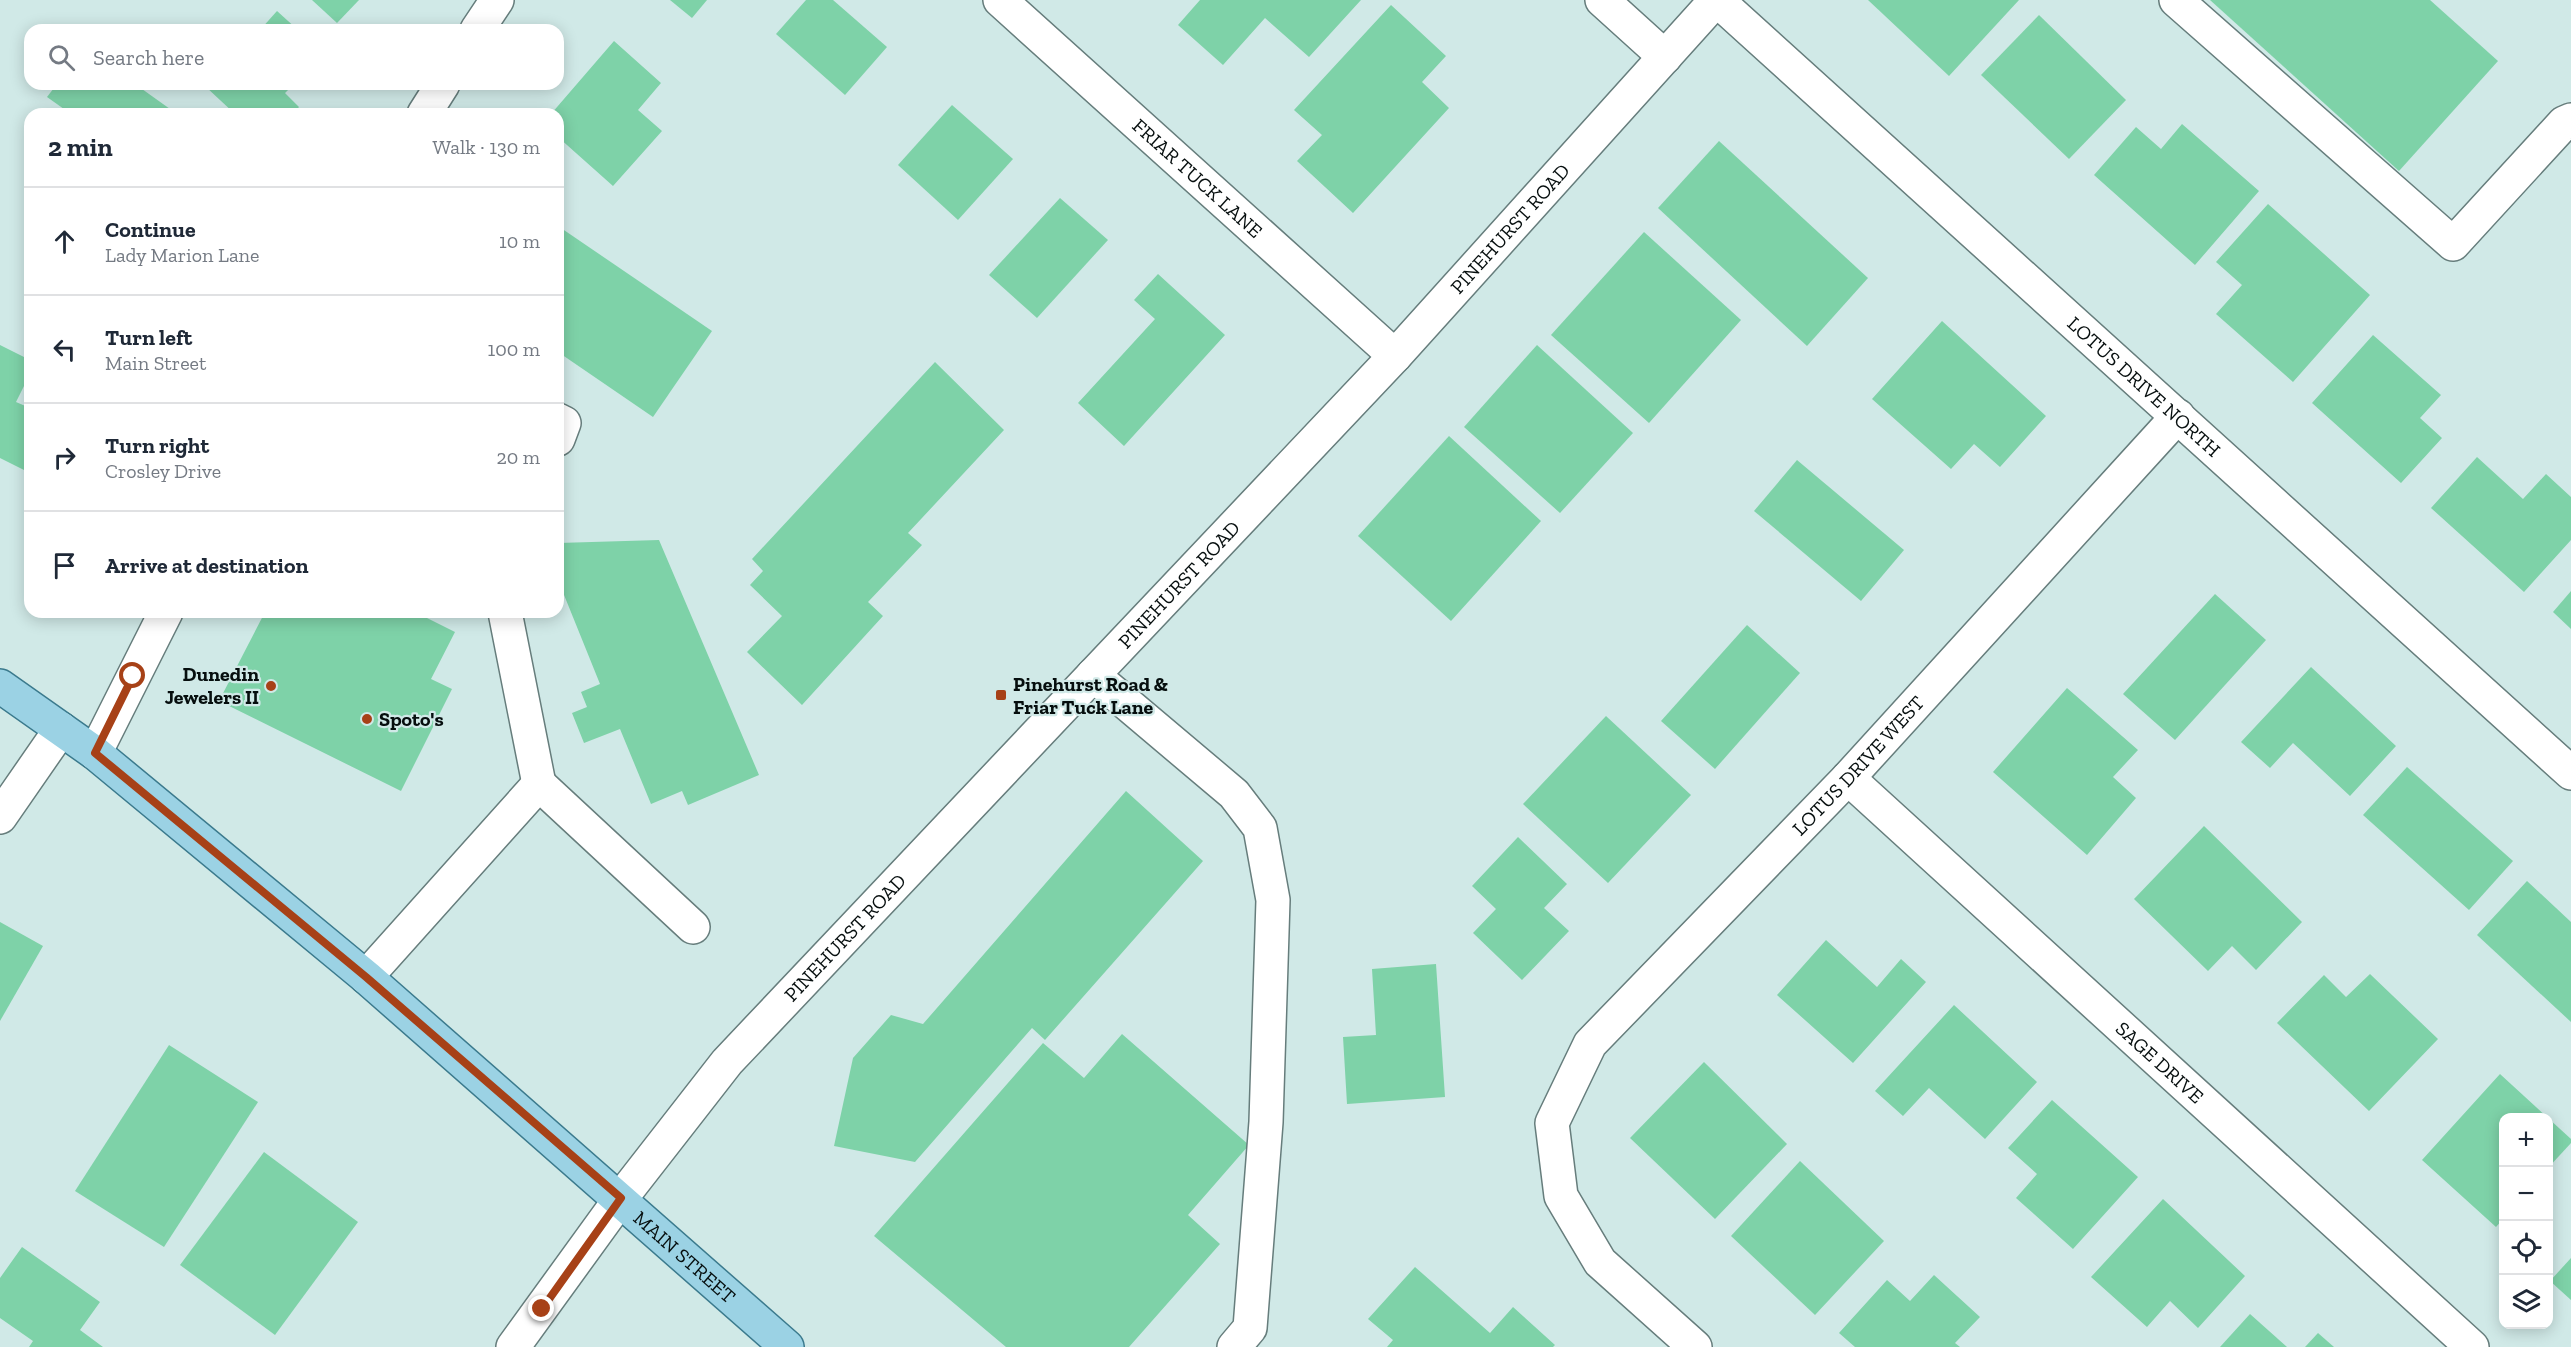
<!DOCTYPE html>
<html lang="en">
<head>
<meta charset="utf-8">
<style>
	body { margin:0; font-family:"Zilla Slab",serif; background:#f2f2f3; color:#1f2937 }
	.controls { position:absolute; right:18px; bottom:18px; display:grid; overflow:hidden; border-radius:12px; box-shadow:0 3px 15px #0003 }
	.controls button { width:54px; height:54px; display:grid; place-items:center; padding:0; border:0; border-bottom:2px solid #e0e1e3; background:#fff; color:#1f2937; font:30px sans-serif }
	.stop { position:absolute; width:18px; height:18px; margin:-14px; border:4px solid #a74117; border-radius:50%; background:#fff }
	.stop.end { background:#a74117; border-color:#fff; box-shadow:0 2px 6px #0008 }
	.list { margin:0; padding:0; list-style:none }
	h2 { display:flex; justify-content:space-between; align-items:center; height:78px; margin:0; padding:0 24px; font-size:26px }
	h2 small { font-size:20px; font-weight:400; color:#747a83 }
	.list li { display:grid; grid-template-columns:39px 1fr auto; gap:18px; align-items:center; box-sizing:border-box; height:108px; padding:0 24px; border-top:2px solid #e0e1e3 }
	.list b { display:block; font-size:22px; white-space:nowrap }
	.list p { margin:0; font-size:20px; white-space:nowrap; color:#747a83 }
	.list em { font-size:20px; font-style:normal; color:#747a83 }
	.icon { flex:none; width:33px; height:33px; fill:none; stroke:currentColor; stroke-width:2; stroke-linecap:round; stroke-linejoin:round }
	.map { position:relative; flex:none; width:2571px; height:1347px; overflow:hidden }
	.search { position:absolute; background:#fff; box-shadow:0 3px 15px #0003; left:24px; top:24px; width:540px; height:66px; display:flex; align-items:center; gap:15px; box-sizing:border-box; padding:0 21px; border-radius:18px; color:#747a83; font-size:22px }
	.panel { position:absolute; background:#fff; box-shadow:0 3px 15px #0003; left:24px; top:108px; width:540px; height:510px; border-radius:18px }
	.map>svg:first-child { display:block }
	.building { fill:#7ed2a8 }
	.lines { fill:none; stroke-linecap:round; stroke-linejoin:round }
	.minor-casing { stroke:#667d7c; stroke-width:36 }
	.major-casing { stroke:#3b7a8d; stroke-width:36 }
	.minor { stroke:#fff; stroke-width:33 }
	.major { stroke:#9bd2e4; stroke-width:33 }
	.route { stroke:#a74117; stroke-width:8 }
	.poi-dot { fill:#a74117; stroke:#d0e9e7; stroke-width:2 }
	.labels { text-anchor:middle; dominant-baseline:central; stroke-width:4.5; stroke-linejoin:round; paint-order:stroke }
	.street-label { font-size:20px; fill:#060e0e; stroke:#d0e9e7 }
	.poi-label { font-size:20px; font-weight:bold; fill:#060e0e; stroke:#d0e9e7; text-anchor:start }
</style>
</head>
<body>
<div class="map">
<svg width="2571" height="1347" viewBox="0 0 2571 1347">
	<rect width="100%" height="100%" fill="#d0e9e7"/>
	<g class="building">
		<path d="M312,0H359L337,23Z"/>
		<path d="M670,0H707L692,18Z"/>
		<path d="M806,0H833L887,47L845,95L776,34Z"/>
		<path d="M1200,0H1361L1309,57L1265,18L1223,65L1178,25Z"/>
		<path d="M1868,0H2019L1949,76Z"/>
		<path d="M2210,0H2430L2498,61L2399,171Z"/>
		<path d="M1391,5L1446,56L1422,82L1449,108L1353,213L1297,161L1322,135L1294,110Z"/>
		<path d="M277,11L298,30H260Z"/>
		<path d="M2039,15L2126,100L2069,159L1981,75Z"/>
		<path d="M614,41L661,83L638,110L662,131L613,186L558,137V114H551Z"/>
		<path d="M57,84H135L177,114H71L47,97Z"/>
		<path d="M210,84H294L285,93L299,107L293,114H235L206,87Z"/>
		<path d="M952,105L1013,159L958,220L898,165Z"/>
		<path d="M2182,124L2259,191L2195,265L2094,175L2136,127L2161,149Z"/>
		<path d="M1719,141L1868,278L1807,346L1658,208Z"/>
		<path d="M1060,198L1108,240L1037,318L989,275Z"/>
		<path d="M2268,204L2370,295L2293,382L2216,314L2242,285L2216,262Z"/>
		<path d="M558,226L712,331L653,417L558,352Z"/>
		<path d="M1644,232L1741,320L1649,423L1551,335Z"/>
		<path d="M1158,274L1225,335L1124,446L1078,403L1155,319L1134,300Z"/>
		<path d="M1942,321L2046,416L2000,467L1974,444L1951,469L1872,399Z"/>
		<path d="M2373,335L2441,395L2420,418L2442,438L2401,483L2312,403Z"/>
		<path d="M0,345L30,360V374L16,402L30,408V473L0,458Z"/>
		<path d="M1537,345L1633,433L1560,513L1464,427Z"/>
		<path d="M935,362L1004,430L908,533L922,545L868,602L883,616L802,705L747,652L782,616L750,585L763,571L752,559Z"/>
		<path d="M1449,436L1541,521L1451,621L1358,536Z"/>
		<path d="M2477,457L2523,499L2546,474L2571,497V540L2524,592L2431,508Z"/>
		<path d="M1797,460L1904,550L1861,601L1754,511Z"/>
		<path d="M659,540L759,775L688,805L682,791L651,804L620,729L584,743L572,713L587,707L581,692L600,684L558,580V543Z"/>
		<path d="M2571,591V629L2553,612Z"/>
		<path d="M2215,594L2266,640L2175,740L2123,694Z"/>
		<path d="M265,612H415L455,632L431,679L452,689L401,791L219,701Z"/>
		<path d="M1747,625L1800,673L1715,769L1661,721Z"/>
		<path d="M2311,667L2396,746L2350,796L2293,743L2270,768L2241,742Z"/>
		<path d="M2067,688L2138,750L2113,777L2136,798L2087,855L1993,772Z"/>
		<path d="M1606,716L1691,795L1608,883L1523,804Z"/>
		<path d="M2407,767L2513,861L2469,910L2363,815Z"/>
		<path d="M1126,791L1203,861L1045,1040L1032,1028L915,1162L834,1146L853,1058L891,1015L923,1024Z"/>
		<path d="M2204,826L2302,922L2256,970L2232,946L2208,971L2134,899Z"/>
		<path d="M1518,837L1567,884L1544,908L1569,931L1522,980L1473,933L1496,909L1472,886Z"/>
		<path d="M2527,881L2571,922V1022L2477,935Z"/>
		<path d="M0,922L43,946L0,1021Z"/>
		<path d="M1826,940L1877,987L1901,959L1926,982L1853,1063L1777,995Z"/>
		<path d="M1436,964L1445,1097L1347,1104L1343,1037L1376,1035L1372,969Z"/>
		<path d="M2370,974L2438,1039L2369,1111L2277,1023L2324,975L2346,997Z"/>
		<path d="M1954,1005L2037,1082L1985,1139L1929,1088L1903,1116L1875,1091Z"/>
		<path d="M1122,1034L1249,1145L1188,1215L1220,1244L1129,1347H1006L874,1236L1043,1043L1084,1078Z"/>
		<path d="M169,1045L258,1102L164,1247L75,1191Z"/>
		<path d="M1704,1062L1787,1144L1715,1219L1630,1138Z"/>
		<path d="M2500,1074L2548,1118H2504V1218L2496,1227L2422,1160Z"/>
		<path d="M2052,1100L2138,1177L2073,1249L2016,1198L2037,1174L2008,1148Z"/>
		<path d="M2548,1118L2571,1139V1143L2548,1168Z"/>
		<path d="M264,1152L358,1222L275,1335L180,1265Z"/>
		<path d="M1800,1161L1884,1241L1815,1315L1731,1236Z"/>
		<path d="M2163,1199L2245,1276L2198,1328L2170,1301L2147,1327L2091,1277Z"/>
		<path d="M22,1247L100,1302L80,1330L103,1347H29L33,1341L0,1318V1278Z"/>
		<path d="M2571,1258V1300L2550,1281Z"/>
		<path d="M1415,1267L1490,1333L1513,1307L1555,1345L1553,1347H1387L1393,1340L1368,1319Z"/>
		<path d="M1934,1275L1980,1317L1955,1343L1960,1347H1855L1839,1333L1887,1280L1910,1301Z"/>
		<path d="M2250,1314L2287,1347H2220Z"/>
		<path d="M2318,1333L2334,1347H2305Z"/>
	</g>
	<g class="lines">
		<defs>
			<g id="minor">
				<path id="s1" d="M1000,0L1395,356"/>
				<path d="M1602,0L1665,57"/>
				<path id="s2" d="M1717,0L2571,773"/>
				<path d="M2176,0L2453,244L2564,123L2571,120"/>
				<path d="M477,30L497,0"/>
				<path d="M424,114L443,84"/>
				<path d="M558,420L564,423L558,439"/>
				<path d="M505,612L539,784"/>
				<path d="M1093,675L1234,794L1260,828L1273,900L1266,1122L1250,1328L1234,1347"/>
				<path d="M95,753L166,612"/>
				<path id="s3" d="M1848,778L2472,1347"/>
				<path d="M0,817L61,729"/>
				<path d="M366,977L539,784L693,927"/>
				<path id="s4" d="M513,1347L621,1198L727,1062L1395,356L1716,0"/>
				<path id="s5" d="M1695,1347L1600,1262L1561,1196L1552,1123L1590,1044L1848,778L2178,416"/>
			</g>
			<g id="major">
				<path id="s6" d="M0,686L95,753L366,977L787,1347"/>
			</g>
		</defs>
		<use href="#minor" class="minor-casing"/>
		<use href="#major" class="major-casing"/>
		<use href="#minor" class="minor"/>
		<use href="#major" class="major"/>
	</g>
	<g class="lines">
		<path class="route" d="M133,676L95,753L366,977L621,1198L542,1309"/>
	</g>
	<g class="poi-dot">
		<circle cx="271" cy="686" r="6"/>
		<rect x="995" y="689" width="12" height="12" rx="3"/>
		<circle cx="367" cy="719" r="6"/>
	</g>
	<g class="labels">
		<g class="street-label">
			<text stroke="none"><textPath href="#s1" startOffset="266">FRIAR TUCK LANE</textPath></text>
			<text stroke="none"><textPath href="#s4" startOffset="1500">PINEHURST ROAD</textPath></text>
			<text stroke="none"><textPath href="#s2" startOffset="576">LOTUS DRIVE NORTH</textPath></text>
			<text stroke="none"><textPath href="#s4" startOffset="1014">PINEHURST ROAD</textPath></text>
			<text stroke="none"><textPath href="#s5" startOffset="752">LOTUS DRIVE WEST</textPath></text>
			<text stroke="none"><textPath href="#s4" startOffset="528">PINEHURST ROAD</textPath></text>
			<text stroke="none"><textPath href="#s3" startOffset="422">SAGE DRIVE</textPath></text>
			<text stroke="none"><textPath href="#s6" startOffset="892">MAIN STREET</textPath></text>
		</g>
		<g class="poi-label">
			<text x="259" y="674" text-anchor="end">Dunedin<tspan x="259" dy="23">Jewelers II</tspan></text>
			<text x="1013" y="684">Pinehurst Road &amp;<tspan x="1013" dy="23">Friar Tuck Lane</tspan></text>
			<text x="379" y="719">Spoto's</text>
		</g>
	</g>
</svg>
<div class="controls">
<button>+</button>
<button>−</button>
<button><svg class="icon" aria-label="locate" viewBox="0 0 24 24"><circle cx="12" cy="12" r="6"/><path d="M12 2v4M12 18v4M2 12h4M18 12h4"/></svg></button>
<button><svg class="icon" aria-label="layers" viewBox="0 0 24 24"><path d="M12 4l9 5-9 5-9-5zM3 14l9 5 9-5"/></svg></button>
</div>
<div class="stop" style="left:133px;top:676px"></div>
<div class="stop end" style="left:542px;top:1309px"></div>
<div class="search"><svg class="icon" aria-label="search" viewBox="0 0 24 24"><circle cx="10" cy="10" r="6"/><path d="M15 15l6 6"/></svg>Search here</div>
<section class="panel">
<h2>2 min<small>Walk · 130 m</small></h2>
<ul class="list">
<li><svg class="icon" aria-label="ahead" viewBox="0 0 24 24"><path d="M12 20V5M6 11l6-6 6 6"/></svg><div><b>Continue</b><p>Lady Marion Lane</p></div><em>10 m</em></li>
<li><svg class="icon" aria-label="left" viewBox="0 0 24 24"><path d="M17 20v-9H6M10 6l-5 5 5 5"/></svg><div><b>Turn left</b><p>Main Street</p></div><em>100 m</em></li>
<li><svg class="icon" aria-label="right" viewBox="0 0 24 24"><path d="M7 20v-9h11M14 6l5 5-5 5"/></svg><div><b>Turn right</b><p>Crosley Drive</p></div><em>20 m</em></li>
<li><svg class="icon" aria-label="arrive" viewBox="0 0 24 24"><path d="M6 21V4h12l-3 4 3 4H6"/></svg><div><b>Arrive at destination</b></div></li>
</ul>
</section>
</div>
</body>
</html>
